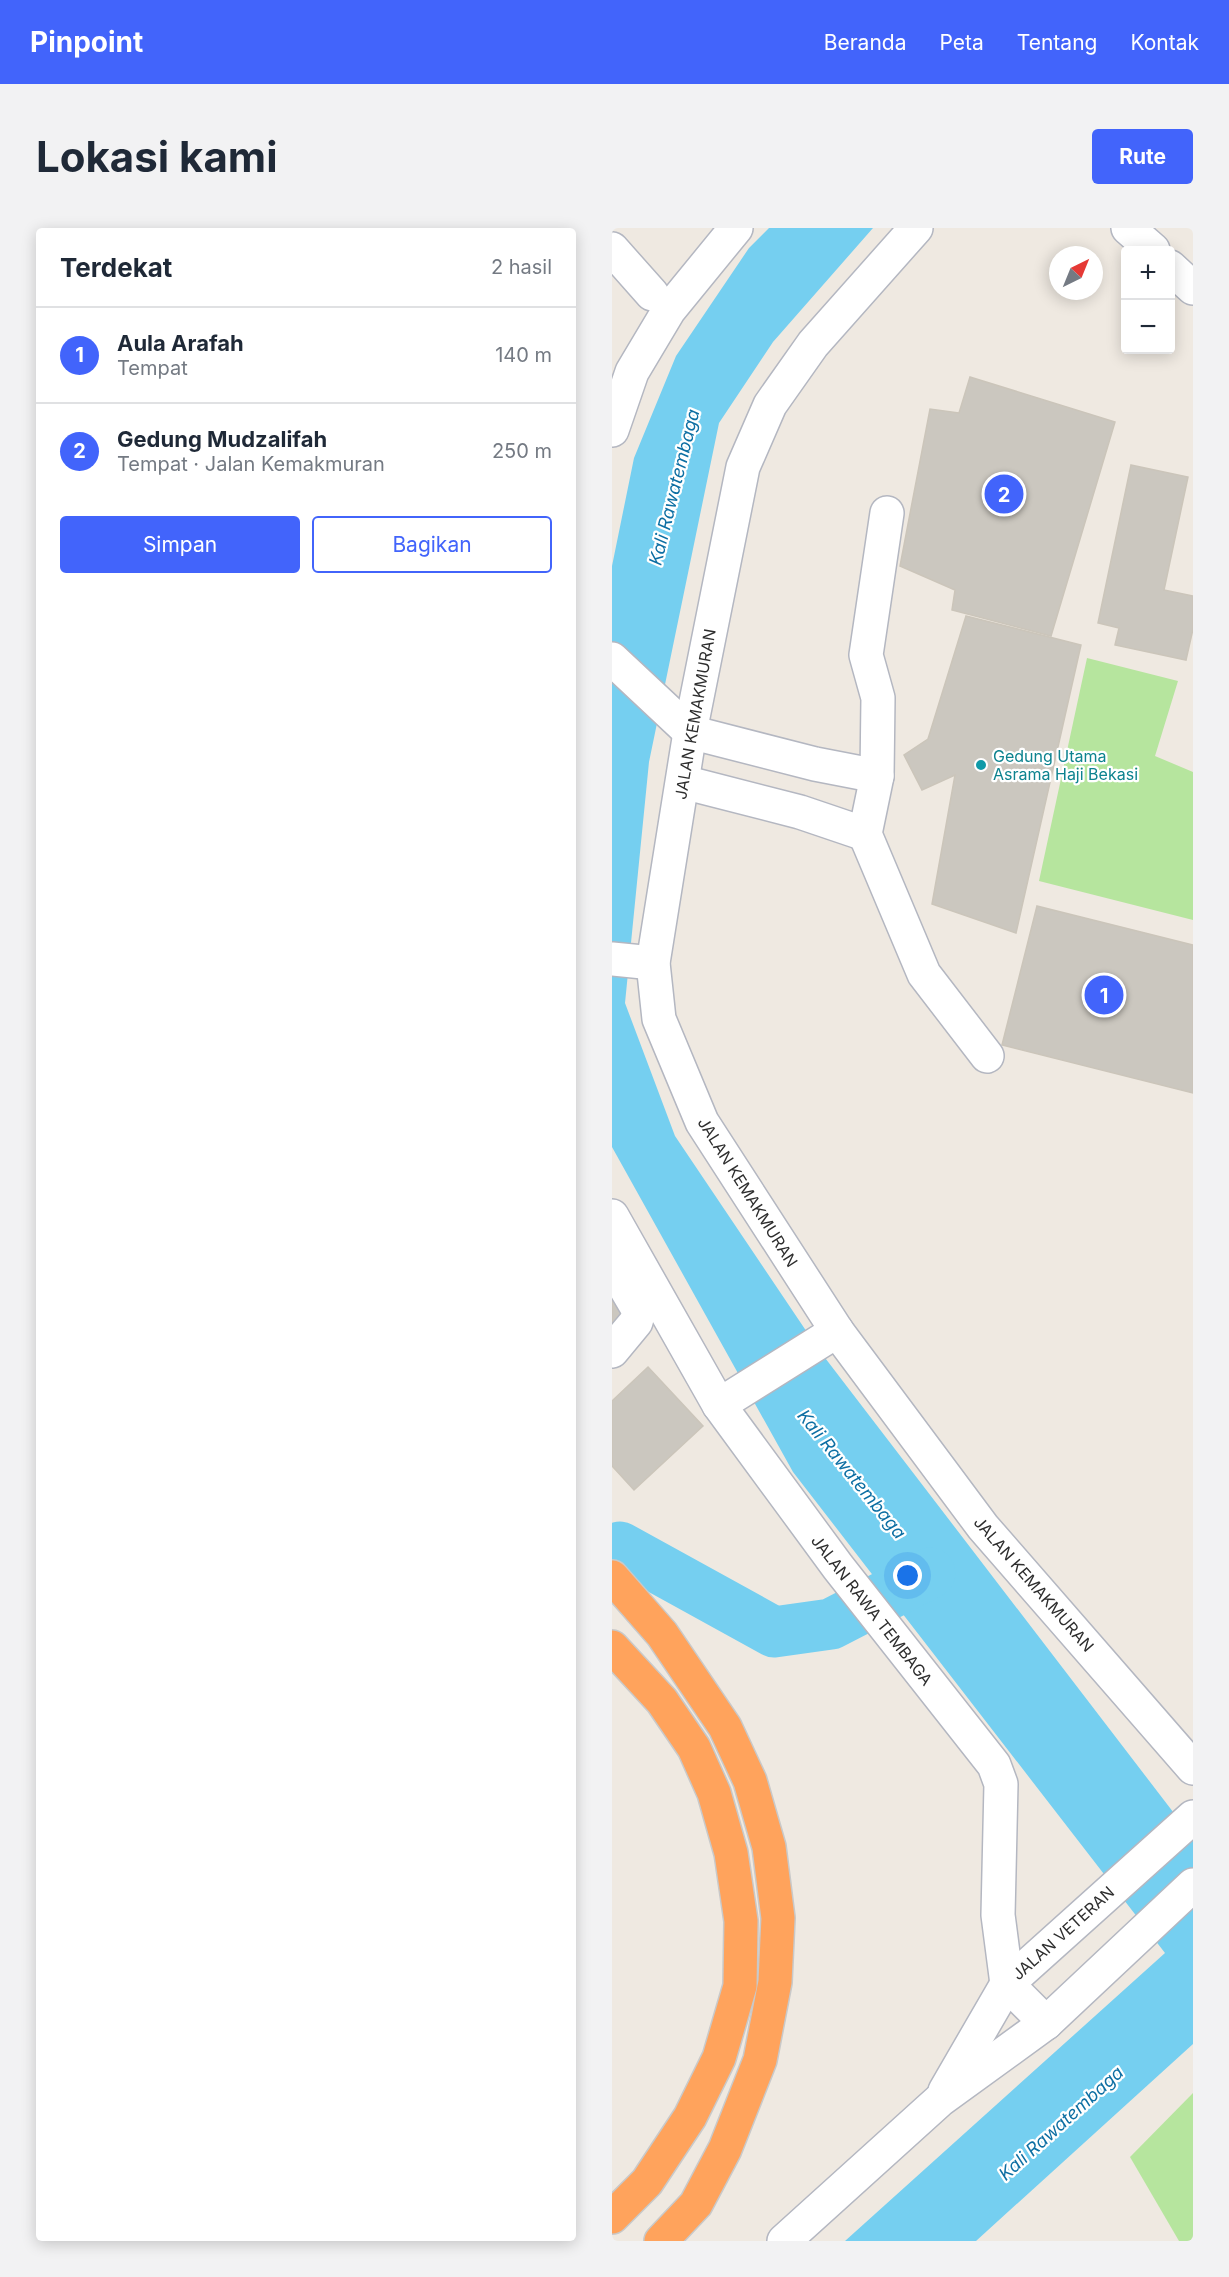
<!DOCTYPE html>
<html lang="id">
<head>
<meta charset="utf-8">
<style>
	body { margin:0; font-family:Inter,sans-serif; background:#f2f2f3; color:#1f2937 }
	.controls { position:absolute; right:18px; top:18px; display:grid; overflow:hidden; border-radius:6px; box-shadow:0 3px 15px #0003 }
	.controls button { width:54px; height:54px; display:grid; place-items:center; padding:0; border:0; border-bottom:2px solid #e0e1e3; background:#fff; color:#1f2937; font:30px sans-serif }
	.compass { position:absolute; left:437px; top:18px; width:54px; height:54px; border-radius:50%; background:#fff; box-shadow:0 3px 15px #0003; rotate:43deg }
	.you { position:absolute; left:296px; top:1348px; width:21px; height:21px; margin:-15px; border:4px solid #fff; border-radius:50%; background:#1a73e8; box-shadow:0 0 0 9px #1a73e833 }
	.badge { display:grid; place-items:center; width:39px; height:39px; border-radius:50%; background:#4264fb; color:#fff; font-size:20px; font-weight:700 }
	.pin { position:absolute; translate:-50% -50%; border:3px solid #fff; box-shadow:0 2px 6px #0006 }
	.list { margin:0; padding:0; list-style:none }
	h2 { display:flex; justify-content:space-between; align-items:center; height:78px; margin:0; padding:0 24px; font-size:26px }
	h2 small { font-size:20px; font-weight:400; color:#747a83 }
	.list li { display:grid; grid-template-columns:39px 1fr auto; gap:18px; align-items:center; box-sizing:border-box; height:96px; padding:0 24px; border-top:2px solid #e0e1e3 }
	.list b { display:block; font-size:22px; white-space:nowrap }
	.list p { margin:0; font-size:20px; white-space:nowrap; color:#747a83 }
	.list em { font-size:20px; font-style:normal; color:#747a83 }
	.actions { display:flex; gap:12px; padding:18px 24px }
	.actions a { flex:1; padding:14px 0; border:2px solid #4264fb; border-radius:6px; text-align:center; font-size:21px; color:#4264fb }
	.actions .main { background:#4264fb; color:#fff }
	.map { position:relative; flex:none; width:581px; height:2013px; overflow:hidden; border-radius:6px }
	header { display:flex; align-items:center; gap:36px; box-sizing:border-box; height:84px; padding:0 30px; background:#4264fb; color:#fff }
	header strong { font-size:28px }
	nav { display:flex; gap:33px; margin-inline-start:auto; font-size:21px }
	.intro { display:flex; align-items:center; justify-content:space-between; box-sizing:border-box; height:144px; padding:0 36px }
	h1 { margin:0; font-size:42px }
	.button { padding:15px 27px; border-radius:6px; background:#4264fb; color:#fff; font-size:21px; font-weight:700 }
	main { display:flex; gap:36px; padding:0 36px }
	aside { flex:1; background:#fff; border-radius:6px; box-shadow:0 3px 15px #0003 }
	.map>svg:first-child { display:block }
	.green { fill:#b6e59e }
	.water { fill:#75cff0 }
	.lines { fill:none; stroke-linecap:round; stroke-linejoin:round }
	.river { stroke:#75cff0; stroke-width:51 }
	.building { fill:#cbc7bf; stroke:#cbc5ba; stroke-width:1.5 }
	.minor-casing { stroke:#b4b7c1; stroke-width:36 }
	.highway-casing { stroke:#c9c9c9; stroke-width:36 }
	.minor { stroke:#fff; stroke-width:33 }
	.highway { stroke:#ffa35c; stroke-width:33 }
	.culture-dot { fill:#0f9aa8; stroke:#fff; stroke-width:2 }
	.labels { text-anchor:middle; dominant-baseline:central; stroke-width:4.5; stroke-linejoin:round; paint-order:stroke }
	.street-label { font-size:16px; fill:#2e2e2e; stroke:#fff }
	.culture-label { font-size:16px; fill:#0d838f; stroke:#fff; text-anchor:start }
	.water-label { font-size:18px; font-style:italic; fill:#0d6fa3; stroke:#fff }
</style>
</head>
<body>
<header>
<strong>Pinpoint</strong>
<nav><a>Beranda</a><a>Peta</a><a>Tentang</a><a>Kontak</a></nav>
</header>
<div class="intro"><h1>Lokasi kami</h1><a class="button">Rute</a></div>
<main>
<aside>
<h2>Terdekat<small>2 hasil</small></h2>
<ul class="list">
<li><span class="badge">1</span><div><b>Aula Arafah</b><p>Tempat</p></div><em>140 m</em></li>
<li><span class="badge">2</span><div><b>Gedung Mudzalifah</b><p>Tempat · Jalan Kemakmuran</p></div><em>250 m</em></li>
</ul>
<div class="actions"><a class="main">Simpan</a><a>Bagikan</a></div>
</aside>
<div class="map">
<svg width="581" height="2013" viewBox="0 0 581 2013">
	<rect width="100%" height="100%" fill="#efe9e1"/>
	<g class="green">
		<path d="M475,430L566,453L543,528L581,544V692L427,653Z"/>
		<path d="M581,1865V2013H567L518,1929Z"/>
	</g>
	<path class="water" d="M157,0H261L161,114L107,195L37,534L13,775L63,908L207,1122L581,1610V1816L364,2013H233L553,1725L181,1244L0,919V338L22,230L64,128L137,20Z"/>
	<g class="lines">
		<path class="river" d="M8,1319L162,1404L219,1396L318,1345"/>
	</g>
	<g class="building">
		<path d="M358,149L503,194L439,408L340,382L343,362L288,338L318,181L347,185Z"/>
		<path d="M519,237L576,249L552,362L581,368V401L574,432L503,417L507,400L486,395Z"/>
		<path d="M354,388L469,417L404,705L320,676L343,547L310,562L292,527L316,511Z"/>
		<path d="M425,678L581,717V865L390,817Z"/>
		<path d="M0,1057L24,1083L0,1106Z"/>
		<path d="M36,1139L91,1198L22,1262L0,1238V1173Z"/>
	</g>
	<g class="lines">
		<defs>
			<g id="minor">
				<path d="M304,0L201,116L158,177L131,239L78,504L41,735L47,791L90,894L225,1103L371,1299L581,1540"/>
				<path d="M516,0L541,22"/>
				<path d="M0,21L40,66"/>
				<path d="M558,39L581,60"/>
				<path d="M0,202L20,144L57,82L124,0"/>
				<path d="M275,285L254,427L266,470L265,548L253,606L312,746L375,828"/>
				<path d="M0,431L78,504L203,536L265,548"/>
				<path d="M71,554L188,584L253,606"/>
				<path d="M0,731L41,735"/>
				<path d="M0,988L107,1177L226,1339L382,1537L389,1556L386,1687L395,1756L434,1795"/>
				<path d="M0,1037L27,1083L24,1094L0,1123"/>
				<path d="M107,1177L225,1103"/>
				<path d="M333,1863L395,1756L581,1589"/>
				<path d="M172,2013L328,1872L434,1795L581,1657"/>
			</g>
			<g id="highway">
				<path d="M0,1349L50,1406L113,1499L138,1553L157,1619L166,1690L163,1754L148,1832L113,1921L84,1976L49,2013"/>
				<path d="M0,1419L50,1473L82,1520L102,1565L119,1625L129,1693L128,1758L107,1830L78,1889L35,1954L0,1989"/>
			</g>
		</defs>
		<use href="#minor" class="minor-casing"/>
		<use href="#highway" class="highway-casing"/>
		<use href="#minor" class="minor"/>
		<use href="#highway" class="highway"/>
	</g>
	<circle class="culture-dot" cx="369" cy="537" r="6"/>
	<g class="labels">
		<g class="street-label">
			<text transform="translate(83 486) rotate(-80)">JALAN KEMAKMURAN</text>
			<text transform="translate(136 964) rotate(58)">JALAN KEMAKMURAN</text>
			<text transform="translate(422 1356) rotate(49)">JALAN KEMAKMURAN</text>
			<text transform="translate(260 1382) rotate(52)">JALAN RAWA TEMBAGA</text>
			<text transform="translate(451 1705) rotate(-42)">JALAN VETERAN</text>
		</g>
		<g class="culture-label">
			<text x="381" y="528">Gedung Utama<tspan x="381" dy="18">Asrama Haji Bekasi</tspan></text>
		</g>
		<g class="water-label">
			<text transform="translate(62 259) rotate(-76)">Kali Rawatembaga</text>
			<text transform="translate(240 1246) rotate(51)">Kali Rawatembaga</text>
			<text transform="translate(449 1895) rotate(-42)">Kali Rawatembaga</text>
		</g>
	</g>
</svg>
<div class="controls">
<button>+</button>
<button>−</button>
</div>
<svg class="compass" viewBox="-18 -18 36 36"><path d="M0-13l5 13h-10z" fill="#e53935"/><path d="M0 13l5-13h-10z" fill="#747a83"/></svg>
<div class="you"></div>
<div class="pin badge" style="left:492px;top:767px">1</div>
<div class="pin badge" style="left:392px;top:266px">2</div>
</div>
</main>
</body>
</html>
